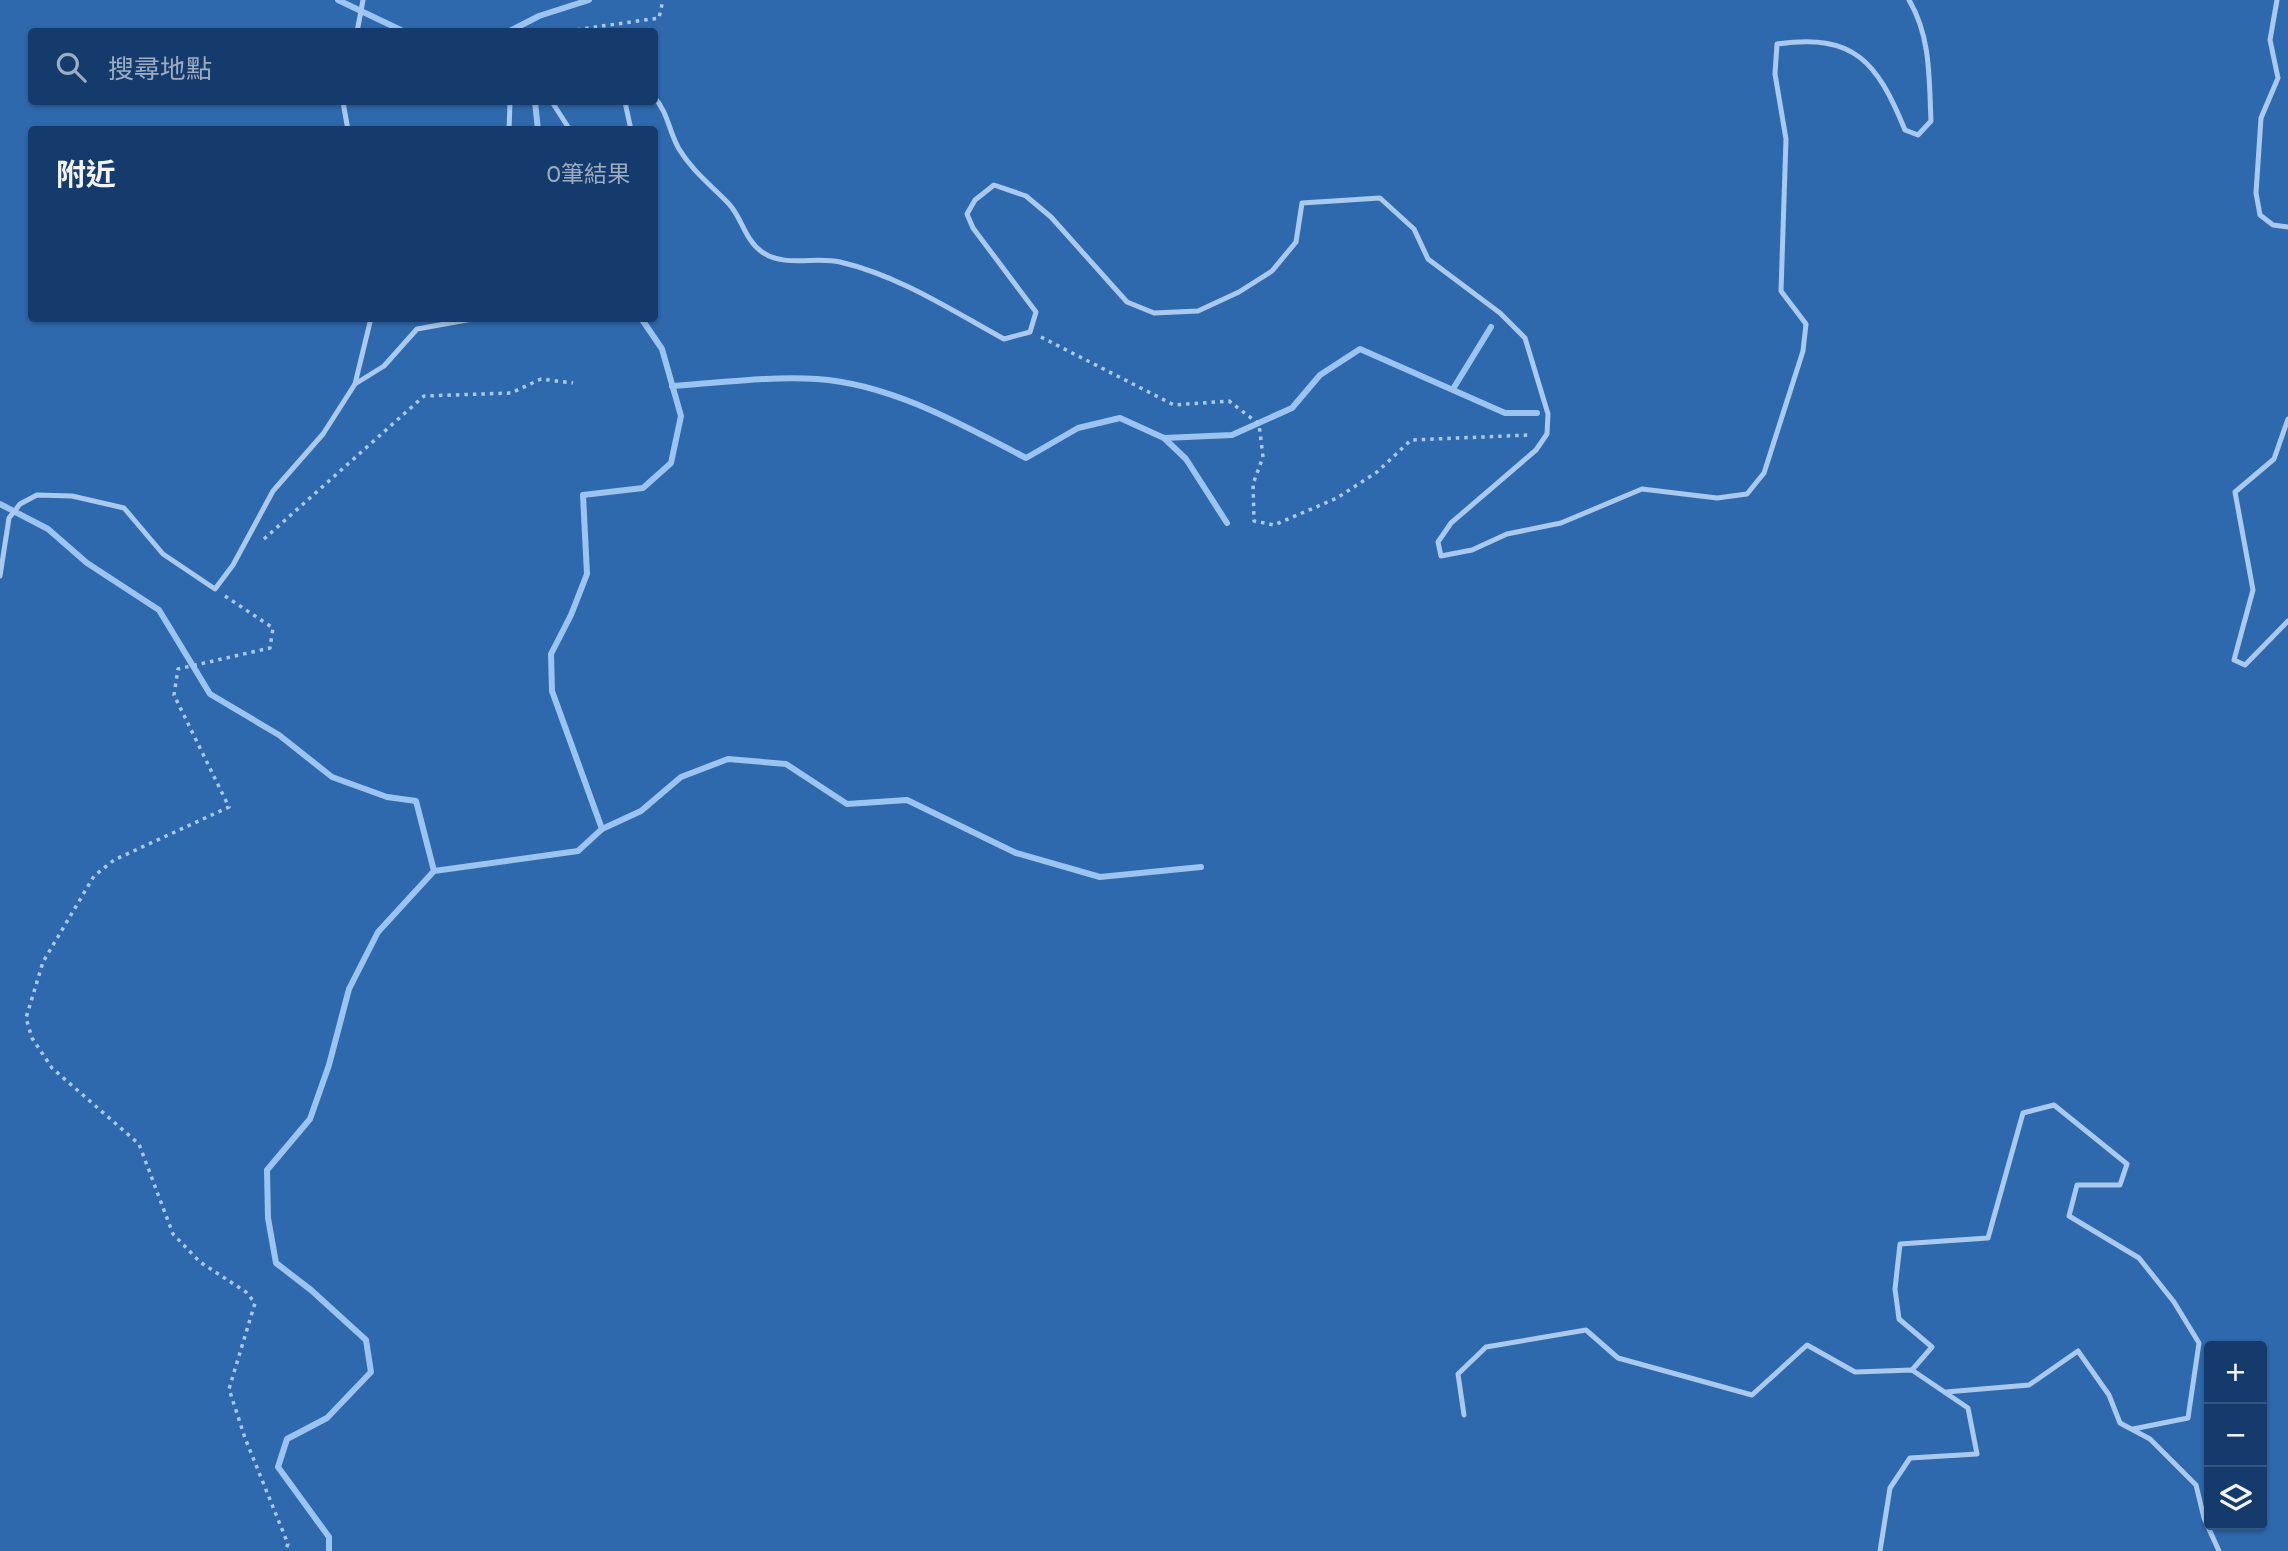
<!DOCTYPE html>
<html lang="zh-TW">
<head>
<meta charset="utf-8">
<style>
	body { margin:0; font-family:"Varela Round","Noto Sans TC",sans-serif; background:#214673; color:#f1f3f6 }
	.controls { position:absolute; right:21px; bottom:21px; display:grid; overflow:hidden; border-radius:7px; box-shadow:0 2px 5px #0004 }
	.controls button { width:63px; height:63px; display:grid; place-items:center; padding:0; border:0; border-bottom:2px solid #33557e; background:#143b6b; color:#f1f3f6; font:35px sans-serif }
	.list { margin:0; padding:0; list-style:none }
	h2 { display:flex; justify-content:space-between; align-items:center; height:91px; margin:0; padding:0 28px; font-size:30px }
	h2 small { font-size:23px; font-weight:400; color:#9dadc1 }
	.icon { flex:none; width:38px; height:38px; fill:none; stroke:currentColor; stroke-width:2; stroke-linecap:round; stroke-linejoin:round }
	.map { position:relative; flex:none; width:2288px; height:1551px; overflow:hidden }
	.search { position:absolute; background:#143b6b; box-shadow:0 2px 5px #0004; left:28px; top:28px; width:630px; height:77px; display:flex; align-items:center; gap:18px; box-sizing:border-box; padding:0 24px; border-radius:7px; color:#9dadc1; font-size:26px }
	.panel { position:absolute; background:#143b6b; box-shadow:0 2px 5px #0004; left:28px; top:126px; width:630px; height:196px; border-radius:7px }
	.map>svg:first-child { display:block }
	.green { fill:#2e69ad; fill-rule:evenodd }
	.lines { fill:none; stroke-linecap:round; stroke-linejoin:round }
	.stream { stroke:#9cc4f0; stroke-width:6 }
	.path { stroke:#a9c9ee; stroke-width:3.5; stroke-dasharray:3.5 5; stroke-linecap:butt }
	.service { stroke:#a9c9ee; stroke-width:5 }
</style>
</head>
<body>
<div class="map">
<svg width="2288" height="1551" viewBox="0 0 2288 1551">
	<rect width="100%" height="100%" fill="#1b4f8f"/>
	<path class="green" d="M0,0H2288V1551H0ZM32,32H654V102H32ZM32,130H654V318H32ZM2209,1346H2262V1525H2209Z"/>
	<g class="lines">
		<g class="stream">
			<path d="M338,0L405,32"/>
			<path d="M508,32L539,16L589,0"/>
			<path d="M535,102L538,130"/>
			<path d="M672,386C720,383 769,376 817,379C891,384 961,424 1026,458L1078,428L1120,418L1164,438L1232,435L1292,408L1320,375L1360,349L1505,413H1537"/>
			<path d="M1453,389L1491,327"/>
			<path d="M1164,438L1186,459L1227,523"/>
			<path d="M0,504L48,529L87,563L159,610L210,694L279,735L332,777L387,797L416,801L434,871"/>
			<path d="M602,829L641,811L681,777L728,759L786,764L847,804L907,800L1016,853L1100,877L1201,867"/>
			<path d="M329,1551V1537L278,1467L287,1439L327,1418L371,1372L366,1340L311,1290L276,1263L268,1218L267,1170L310,1119L329,1065L349,989L378,932L434,871L578,851L602,829L552,691L551,654L571,615L587,574L583,495L643,488L671,463L681,416L662,349L641,318"/>
		</g>
		<g class="path">
			<path d="M560,32L659,18L663,0"/>
			<path d="M1041,337L1174,405L1229,401L1259,424L1263,457L1253,484L1254,521L1274,525L1337,498L1377,472L1411,440L1530,435"/>
			<path d="M264,539L424,396L511,393L541,379L573,383"/>
			<path d="M225,596L273,628L270,648L178,669L174,695L229,807L114,860L94,876L43,962L26,1018L32,1038L52,1068L139,1144L173,1234L200,1262L246,1292L255,1303L229,1389L245,1438L288,1544L285,1551"/>
		</g>
		<g class="service">
			<path d="M2277,0L2270,40L2278,78L2261,118L2256,193L2260,215L2273,225L2288,227"/>
			<path d="M357,32L363,0"/>
			<path d="M654,97C668,112 669,132 679,149C693,172 712,186 729,204C742,218 745,240 762,252C785,268 815,256 840,262C900,276 951,310 1004,339L1030,332L1036,312L973,228L967,214L975,200L994,185L1026,196L1051,217L1127,302L1154,313L1198,311L1239,292L1272,271L1296,242L1302,203L1380,198L1414,229L1428,259L1500,313L1525,338L1548,414L1547,434L1536,450L1451,523L1438,542L1441,556L1472,550L1507,534L1561,523L1642,489L1717,498L1747,494L1764,473L1803,351L1806,324L1781,291L1786,139L1775,74L1777,44C1855,33 1877,62 1905,130L1918,135L1931,121C1929,79 1931,37 1909,0"/>
			<path d="M343,102L348,130"/>
			<path d="M552,102L570,130"/>
			<path d="M625,102L631,130"/>
			<path d="M509,130L510,102"/>
			<path d="M355,384L371,318"/>
			<path d="M2288,419L2274,459L2235,492L2253,590L2234,660L2245,665L2288,621"/>
			<path d="M0,576L9,518L20,504L37,495L72,496L124,508L163,554L215,589L233,565L273,491L323,434L355,384L384,366L417,329L478,318"/>
			<path d="M1912,1370L1932,1347L1899,1319L1895,1289L1900,1244L1988,1238L2023,1113L2054,1105L2127,1164L2120,1185H2077L2069,1216L2139,1258L2174,1302L2199,1343L2188,1418L2133,1429"/>
			<path d="M1946,1392L2029,1385L2078,1351L2109,1395L2120,1423L2150,1439L2196,1485L2204,1518L2219,1551"/>
			<path d="M1464,1415L1458,1374L1486,1347L1586,1330L1618,1358L1752,1395L1807,1345L1855,1372L1912,1370L1968,1408L1977,1454L1910,1458L1890,1488L1880,1551"/>
		</g>
	</g>
</svg>
<div class="controls">
<button>+</button>
<button>−</button>
<button><svg class="icon" aria-label="layers" viewBox="0 0 24 24"><path d="M12 4l9 5-9 5-9-5zM3 14l9 5 9-5"/></svg></button>
</div>
<div class="search"><svg class="icon" aria-label="search" viewBox="0 0 24 24"><circle cx="10" cy="10" r="6"/><path d="M15 15l6 6"/></svg>搜尋地點</div>
<section class="panel">
<h2>附近<small>0筆結果</small></h2>
<ul class="list">
</ul>
</section>
</div>
</body>
</html>
